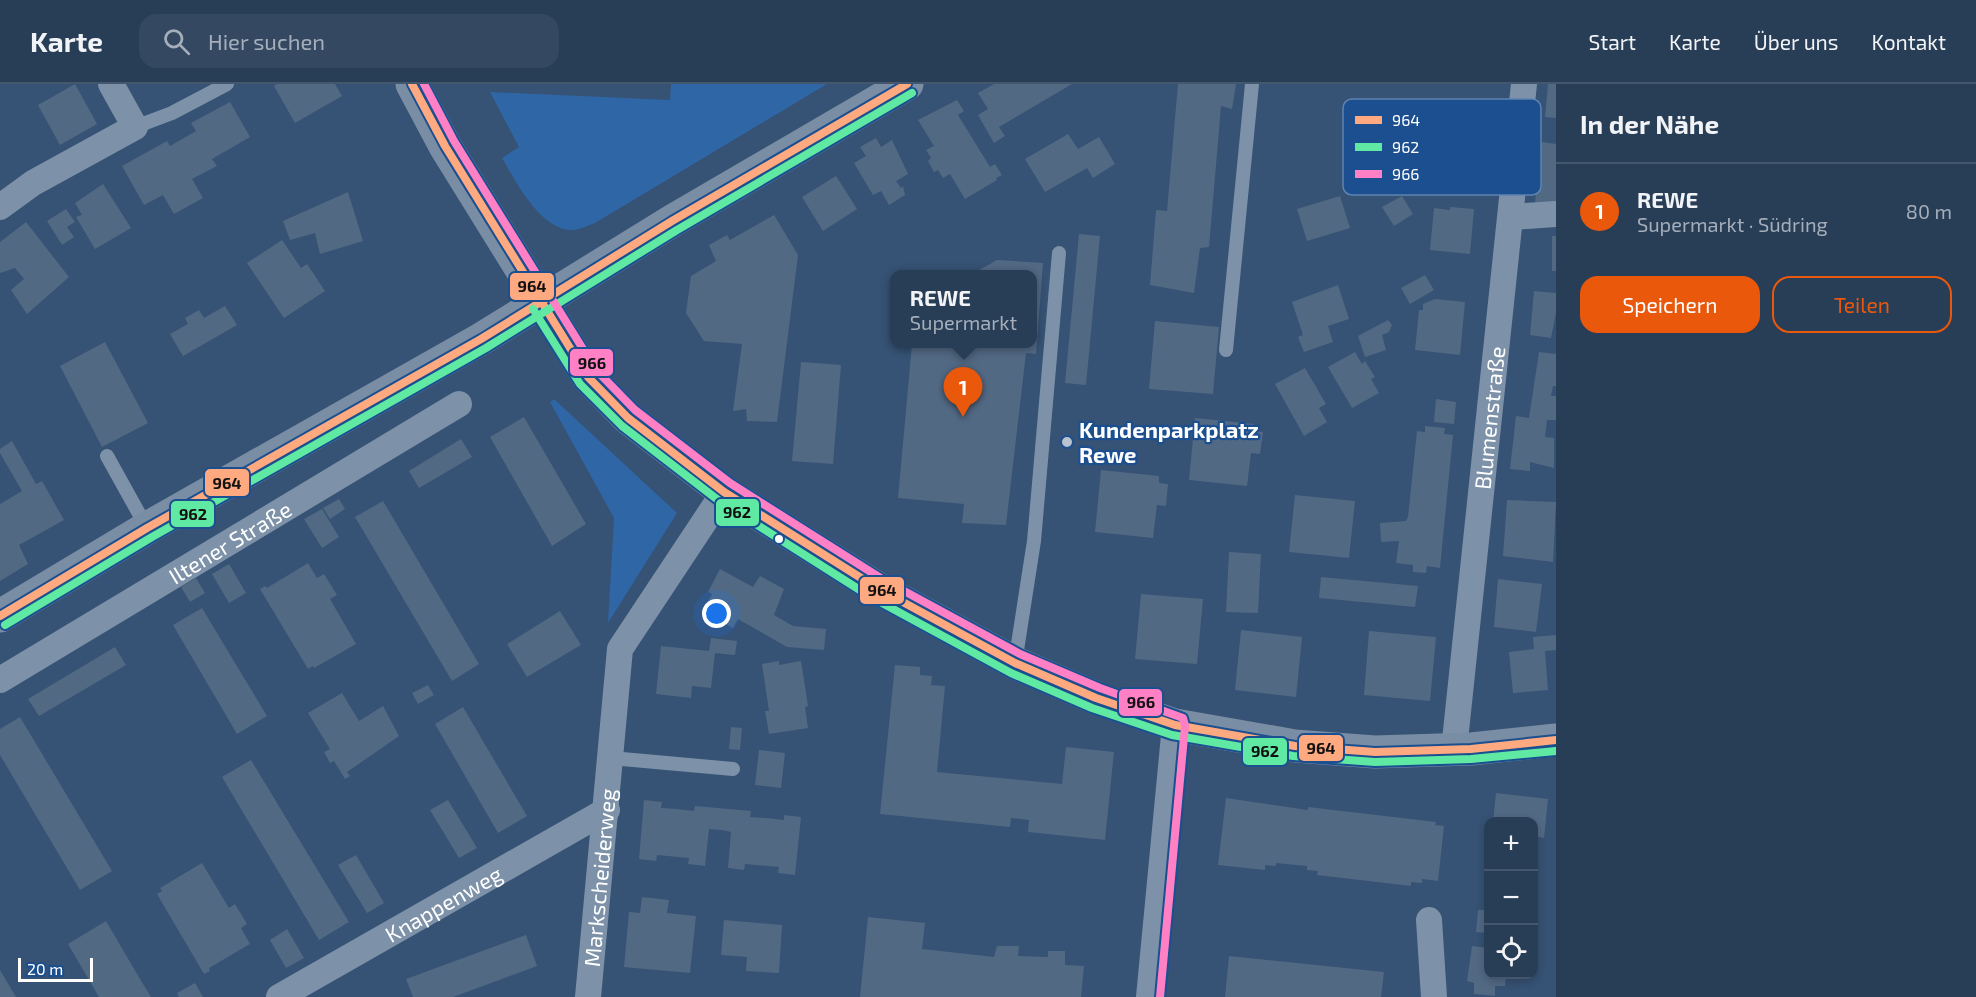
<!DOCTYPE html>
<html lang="de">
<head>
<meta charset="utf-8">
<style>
	body { margin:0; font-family:"Exo 2",sans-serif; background:#344961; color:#f1f3f6 }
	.controls { position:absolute; right:18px; bottom:18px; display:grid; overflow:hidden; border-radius:12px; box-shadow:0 3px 9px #0003 }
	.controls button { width:54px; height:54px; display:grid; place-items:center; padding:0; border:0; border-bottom:2px solid #44576d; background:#283e57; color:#f1f3f6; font:30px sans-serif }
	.scale { position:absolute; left:18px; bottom:15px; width:75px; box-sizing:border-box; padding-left:6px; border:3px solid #fff; border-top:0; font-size:16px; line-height:21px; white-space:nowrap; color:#fff; -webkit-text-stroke:4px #1b4f8f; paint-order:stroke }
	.you { position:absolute; left:717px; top:530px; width:21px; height:21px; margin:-15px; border:4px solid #fff; border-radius:50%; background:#1a73e8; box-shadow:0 0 0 9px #1a73e833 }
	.badge { display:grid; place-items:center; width:39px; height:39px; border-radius:50%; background:#ea580c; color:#fff; font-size:20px; font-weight:700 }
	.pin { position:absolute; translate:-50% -50px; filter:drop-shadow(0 2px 3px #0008) }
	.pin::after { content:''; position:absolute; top:32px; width:21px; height:18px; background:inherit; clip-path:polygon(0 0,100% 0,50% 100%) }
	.popup { position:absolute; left:890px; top:186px; width:147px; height:78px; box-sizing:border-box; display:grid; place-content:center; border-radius:12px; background:#283e57; filter:drop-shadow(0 2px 4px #0005); font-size:20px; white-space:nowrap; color:#a5aeba }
	.popup b { font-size:22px; color:#f1f3f6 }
	.popup::after { content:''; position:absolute; left:50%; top:100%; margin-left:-12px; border:12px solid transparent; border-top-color:#283e57 }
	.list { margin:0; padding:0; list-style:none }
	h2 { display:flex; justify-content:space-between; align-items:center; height:78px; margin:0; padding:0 24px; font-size:26px }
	h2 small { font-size:20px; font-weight:400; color:#a5aeba }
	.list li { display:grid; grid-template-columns:39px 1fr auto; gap:18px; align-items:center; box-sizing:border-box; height:96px; padding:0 24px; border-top:2px solid #44576d }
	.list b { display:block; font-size:22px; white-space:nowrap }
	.list p { margin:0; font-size:20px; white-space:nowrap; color:#a5aeba }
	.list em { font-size:20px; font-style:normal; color:#a5aeba }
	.actions { display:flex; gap:12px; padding:18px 24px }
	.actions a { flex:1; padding:14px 0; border:2px solid #ea580c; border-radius:18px; text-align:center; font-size:21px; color:#ea580c }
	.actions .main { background:#ea580c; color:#fff }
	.icon { flex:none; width:33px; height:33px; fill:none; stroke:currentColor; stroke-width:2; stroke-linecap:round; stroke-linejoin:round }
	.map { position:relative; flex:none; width:1556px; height:913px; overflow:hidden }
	header { display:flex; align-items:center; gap:36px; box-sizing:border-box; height:84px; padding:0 30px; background:#283e57; border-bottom:2px solid #44576d }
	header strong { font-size:28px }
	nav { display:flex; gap:33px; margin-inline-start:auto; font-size:21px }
	.search { width:420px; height:54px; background:#344961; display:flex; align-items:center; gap:15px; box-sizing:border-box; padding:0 21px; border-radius:18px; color:#a5aeba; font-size:22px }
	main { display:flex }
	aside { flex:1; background:#283e57 }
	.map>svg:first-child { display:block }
	.green { fill:#2f66a5 }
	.building { fill:#526984 }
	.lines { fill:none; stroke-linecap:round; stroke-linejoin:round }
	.lane { stroke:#7d92a8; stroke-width:14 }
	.street { stroke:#7d92a8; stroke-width:26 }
	.secondary { stroke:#798da4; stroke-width:33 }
	.bus-1-casing { stroke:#1b4f8f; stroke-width:12 }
	.bus-2-casing { stroke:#1b4f8f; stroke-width:12 }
	.bus-3-casing { stroke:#1b4f8f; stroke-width:12 }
	.bus-1 { stroke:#ffa980; stroke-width:8 }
	.bus-2 { stroke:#60e9a3; stroke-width:8 }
	.bus-3 { stroke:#ff80c5; stroke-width:8 }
	.poi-dot { fill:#b9c2ce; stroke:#1b4f8f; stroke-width:2 }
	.bus-dot { fill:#fff; stroke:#1b4f8f; stroke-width:2 }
	.labels { text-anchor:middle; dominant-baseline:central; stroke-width:4.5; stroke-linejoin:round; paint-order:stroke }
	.street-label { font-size:22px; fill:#fff; stroke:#1b4f8f }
	.poi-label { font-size:22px; font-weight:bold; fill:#fff; stroke:#1b4f8f; text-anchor:start }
	.key { fill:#1b4f8f; stroke:#5f84b1; stroke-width:1.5 }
	.key-label { font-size:16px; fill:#fff }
	.line-badge { stroke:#1b4f8f; stroke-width:2 }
	.pale-badge-label { font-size:16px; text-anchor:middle; font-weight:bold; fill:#111 }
</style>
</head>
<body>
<header>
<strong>Karte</strong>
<div class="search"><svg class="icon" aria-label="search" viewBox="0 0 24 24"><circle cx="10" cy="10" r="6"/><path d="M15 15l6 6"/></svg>Hier suchen</div>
<nav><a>Start</a><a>Karte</a><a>Über uns</a><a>Kontakt</a></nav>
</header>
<main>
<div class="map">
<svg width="1556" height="913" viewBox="0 0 1556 913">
	<rect width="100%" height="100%" fill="#365274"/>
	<g class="green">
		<path d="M671,0H827L595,139C589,141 579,146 573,146C541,147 516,98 502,74L519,63L490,8L670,16Z"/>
		<path d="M554,315L677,429L608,539L614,434L550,318Z"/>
	</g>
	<g class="building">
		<path d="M75,0L97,40L60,61L38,21Z"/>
		<path d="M277,0H335L342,12L295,39L274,2Z"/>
		<path d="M994,0H1072L999,43L1005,52L994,59L978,31L988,25L978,9Z"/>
		<path d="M1178,0H1236L1232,25L1221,22L1209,163L1200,164L1194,209L1150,201L1156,126L1167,127Z"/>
		<path d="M1548,0H1556V34L1545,33Z"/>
		<path d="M957,16L964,27L958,31L990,83L995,80L1002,91L996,94L997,96L965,115L950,90L943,94L938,86L934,88L928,77L931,74L926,66L934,62L918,36Z"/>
		<path d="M230,18L250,53L212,75L217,82L192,95L203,114L174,130L163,111L144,121L122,82L167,57L170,62L196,47L191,39Z"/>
		<path d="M1477,25L1484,38L1465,49L1473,63L1428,90L1412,63Z"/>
		<path d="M1068,50L1078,65L1099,53L1115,80L1093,94L1087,84L1045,108L1025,75Z"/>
		<path d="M876,54L881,63L892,56L908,90L896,97L901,104L903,102L905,111L889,121L881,107L873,111L854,79L866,72L860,63Z"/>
		<path d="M1542,58L1556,60V120L1535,118Z"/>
		<path d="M836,92L857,125L823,147L802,113Z"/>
		<path d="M103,100L131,144L95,165L76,133L82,131L75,119Z"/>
		<path d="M348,108L363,157L320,170L315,149L290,156L283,137Z"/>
		<path d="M1340,112L1350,144L1307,157L1297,125Z"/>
		<path d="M1402,112L1413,130L1394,142L1382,123Z"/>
		<path d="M1450,123L1474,125L1470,170L1430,166L1434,124L1450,126Z"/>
		<path d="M66,125L75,138L67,143L74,153L62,161L47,137Z"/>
		<path d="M774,131L798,171L777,338L747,337L746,325L733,327L742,260L704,257L686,229L691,192L716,177L709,161L727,151L730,156Z"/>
		<path d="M26,138L69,193L27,230L11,206L24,195L15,184L0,189V158Z"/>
		<path d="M1079,150L1100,152L1086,301L1065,299Z"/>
		<rect x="1552" y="152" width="4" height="35"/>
		<path d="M282,156L301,184L307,180L325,207L284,234L247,179Z"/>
		<path d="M997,176L1043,179L1036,270L1026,269L1006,441L962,439L964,420L898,414L912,260H1032V190H972Z"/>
		<path d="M1425,191L1434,206L1410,220L1401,204Z"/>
		<path d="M1338,201L1349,235L1328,242L1333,258L1304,268L1298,253L1303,251L1292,218Z"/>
		<path d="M1534,207L1556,209V229L1551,254L1530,251Z"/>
		<path d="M1435,215L1465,218L1460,271L1415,266L1419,226H1423V220Z"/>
		<path d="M225,222L237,241L183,272L170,250L188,240L185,234L199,226L204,234Z"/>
		<path d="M1388,236L1392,241L1389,248L1382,251L1386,266L1365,273L1358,252Z"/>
		<path d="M1155,237L1219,243L1213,310L1149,305Z"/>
		<path d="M105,258L148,339L102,363L60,282Z"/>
		<path d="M1355,268L1362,280L1365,277L1375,293L1371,295L1379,309L1352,324L1328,283Z"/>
		<path d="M1539,268L1556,270V302H1553L1551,312H1556V336H1547L1545,353L1554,354V384L1530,378V387L1510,385L1516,332L1529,334Z"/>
		<path d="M801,278L841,281L833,380L792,377Z"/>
		<path d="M1305,284L1326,320L1319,324L1327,338L1304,352L1275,300Z"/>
		<path d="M1436,315L1456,318L1454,340L1434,338Z"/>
		<path d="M524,333L586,440L552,462L490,353Z"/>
		<path d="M1195,334L1254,340L1253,347L1263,348L1260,370L1251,369L1247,402L1189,396Z"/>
		<path d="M1425,342L1445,344L1444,350L1453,351L1440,484L1427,482L1426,489L1413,488V481L1396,479L1399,457L1381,458L1380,439L1406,437L1408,433L1417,347L1425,348Z"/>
		<path d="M461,355L472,373L419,404L409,387Z"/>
		<path d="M12,357L36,400L42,397L64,436L19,461L28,480L0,497V420L22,407L0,369V365Z"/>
		<path d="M1101,386L1159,392V399L1168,400L1166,422L1157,421L1153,454L1095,448Z"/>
		<path d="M1295,411L1355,417L1349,474L1289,468Z"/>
		<path d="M339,415L345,425L330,435L323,424Z"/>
		<path d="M1507,416L1556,418L1553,478L1503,472Z"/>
		<path d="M383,417L479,580L452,597L355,433Z"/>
		<path d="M322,425L339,453L322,464L304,435Z"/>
		<path d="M1229,468L1261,470L1258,529L1226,528Z"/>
		<path d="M308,479L317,494L324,490L337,511L330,515L356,560L314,584L313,582L308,585L260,505L265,502L267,504Z"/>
		<path d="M229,480L246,509L229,519L212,490Z"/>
		<path d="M720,485L753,503L760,492L784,505L774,531L793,542L826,545L824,566L787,563L738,535L733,544L702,527L712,510L708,508Z"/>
		<path d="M1321,493L1418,502L1415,523L1319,514Z"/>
		<path d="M196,494L205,509L190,518L181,503Z"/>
		<path d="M1498,495L1542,500L1536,548L1494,543Z"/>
		<path d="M1141,510L1203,515L1197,580L1135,575Z"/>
		<path d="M202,524L267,632L237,650L173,541Z"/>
		<path d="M560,527L581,561L527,593L507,560Z"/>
		<path d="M1241,546L1302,553L1296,613L1235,606Z"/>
		<path d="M1369,547L1436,553L1430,617L1364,611Z"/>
		<path d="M1556,551V566L1545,567L1548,606L1513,609L1509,568L1534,565L1533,553Z"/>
		<path d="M711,554L737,557L735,571L715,569L711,604L692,602L691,614L656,610L661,562L709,567Z"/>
		<path d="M115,563L126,581L39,632L28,615Z"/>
		<path d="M779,577V581L801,577L808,622L805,623L808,644L769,650L765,627H769L762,580Z"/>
		<path d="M895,581L920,583V591L932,592L931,601L945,602L937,688L1062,700L1066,663L1114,668L1105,756L1028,748L1029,736L1011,734L1010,743L880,730Z"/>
		<path d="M428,601L434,611L418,620L412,609Z"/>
		<path d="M342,609L359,637L383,622L399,652L347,688L350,692L345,695L334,677L330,679L324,668L330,665L308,629Z"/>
		<path d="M463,623L527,732L498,749L435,640Z"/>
		<path d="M20,633L112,787L80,806L0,671V645Z"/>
		<path d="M731,643L742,644L740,666L729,665Z"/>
		<path d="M759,666L785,669L781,704L755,701Z"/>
		<path d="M251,676L349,838L319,856L222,693Z"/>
		<path d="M1496,709L1548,715L1544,754L1534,752V738H1493Z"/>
		<path d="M1226,714L1308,726V723L1436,738L1435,741L1444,742L1438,797L1422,795V799L1411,798V802L1317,791L1318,787L1307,786V782L1276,779V782L1265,781V786L1218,781Z"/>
		<path d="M448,716L477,764L459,774L430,726Z"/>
		<path d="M644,716L662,718L661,724L677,725L694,727L695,722L751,727L750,733L766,734L784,736V731L801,733L795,791L778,789L779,783L745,780L744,786L728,784L731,748L721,746L709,745L705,782L688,780L689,774L657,771L656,777L639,775Z"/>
		<path d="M356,771L384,819L367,829L338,781Z"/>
		<path d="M202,779L229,824L235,820L247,840L241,844L250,860L209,884L210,887L204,890L157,810L162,807L160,804Z"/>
		<path d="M642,813L669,816L667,829L696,832L690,889L624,883L629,828L640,829Z"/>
		<path d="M1478,826H1488V849L1476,848Z"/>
		<path d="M868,833L925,839L922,865L994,873L997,862H1019L1018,872L1048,873V867H1065V881L1084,882L1081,913H860Z"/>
		<path d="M724,836L782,841L779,889L746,887L747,873L721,871Z"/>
		<path d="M106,837L140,895L151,913H99L68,860Z"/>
		<path d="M287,845L304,874L286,884L270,856Z"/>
		<path d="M526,851L537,882L453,913H413L406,895Z"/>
		<path d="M1472,862L1488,864V891H1506L1505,902H1495V912L1474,910V899L1467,897Z"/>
		<path d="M1229,872L1384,888L1381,913H1225Z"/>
		<path d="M0,886L16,913H0Z"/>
		<path d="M195,899L203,913H179L177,909Z"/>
	</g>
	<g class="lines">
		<g class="lane">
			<path d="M135,43L172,29L227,0"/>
			<path d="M1226,266L1252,0"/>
			<path d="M107,372L147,444"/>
			<path d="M1015,579L1034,457L1059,169"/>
			<path d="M611,674L733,685"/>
		</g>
		<g class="street">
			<path d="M0,123L33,99L135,43L111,0"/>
			<path d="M1511,133L1556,130"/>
			<path id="s1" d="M0,596L459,320"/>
			<path id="s2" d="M1454,666L1524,0"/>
			<path d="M1429,836L1434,913"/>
			<path id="s3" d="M279,913L607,726"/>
			<path id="s4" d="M588,913L620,565L724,408"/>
			<path d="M1149,913L1175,641"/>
		</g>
		<g class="secondary">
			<path d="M412,0L445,62L588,293L628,334L724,408L877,504L1015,579L1096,614L1175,641L1295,662L1375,668L1471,665L1556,656"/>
			<path d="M0,532L147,444L481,255L672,137L907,0"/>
		</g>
		<defs>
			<g id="bus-1">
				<path d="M412,0L445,62L588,293L628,334L724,408L877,504L1015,579L1096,614L1175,641L1295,662L1375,668L1471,665L1556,656"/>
				<path d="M0,532L147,444L481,255L672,137L907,0"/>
			</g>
			<g id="bus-2">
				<path d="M533,225L580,300L622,342L718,416L871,513L1011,589L1092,624L1172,651L1293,672L1375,678L1471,675L1556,667"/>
				<path d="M5,541L152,453L486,264L677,146L912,9"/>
			</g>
			<path id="bus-3" d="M424,0L454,57L596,286L635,326L730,399L882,495L1020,570L1100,604L1183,634L1185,642L1160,913"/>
		</defs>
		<use href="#bus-1" class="bus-1-casing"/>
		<use href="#bus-2" class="bus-2-casing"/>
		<use href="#bus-3" class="bus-3-casing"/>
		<use href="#bus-1" class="bus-1"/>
		<use href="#bus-2" class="bus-2"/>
		<use href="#bus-3" class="bus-3"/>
	</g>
	<circle class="poi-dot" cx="1067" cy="358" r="6"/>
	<circle class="bus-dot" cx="779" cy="455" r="5"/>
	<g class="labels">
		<g class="street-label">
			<text stroke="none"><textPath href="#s2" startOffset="334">Blumenstraße</textPath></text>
			<text stroke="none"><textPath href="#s1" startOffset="268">Iltener Straße</textPath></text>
			<text stroke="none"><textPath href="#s4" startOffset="120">Markscheiderweg</textPath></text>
			<text stroke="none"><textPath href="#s3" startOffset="189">Knappenweg</textPath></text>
		</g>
		<g class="poi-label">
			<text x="1079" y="345">Kundenparkplatz<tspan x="1079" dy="25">Rewe</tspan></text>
		</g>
	</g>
	<rect x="1343" y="15" width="198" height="96" rx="9" class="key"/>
	<rect x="1355" y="32" width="27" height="8" fill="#ffa980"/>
	<rect x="1355" y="59" width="27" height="8" fill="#60e9a3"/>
	<rect x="1355" y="86" width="27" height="8" fill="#ff80c5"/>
	<g class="key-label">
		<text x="1392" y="42">964</text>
		<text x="1392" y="69">962</text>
		<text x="1392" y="96">966</text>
	</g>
	<g class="line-badge">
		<rect x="509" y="188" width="46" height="29" rx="6" fill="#ffa980"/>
		<rect x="569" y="264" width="45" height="29" rx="6" fill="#ff80c5"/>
		<rect x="204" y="384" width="46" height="29" rx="6" fill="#ffa980"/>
		<rect x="715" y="414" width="45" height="29" rx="6" fill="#60e9a3"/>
		<rect x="170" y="416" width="45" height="28" rx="6" fill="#60e9a3"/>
		<rect x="859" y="492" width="46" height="29" rx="6" fill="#ffa980"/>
		<rect x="1118" y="604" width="45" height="29" rx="6" fill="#ff80c5"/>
		<rect x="1298" y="650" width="46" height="28" rx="6" fill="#ffa980"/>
		<rect x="1242" y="653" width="46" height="29" rx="6" fill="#60e9a3"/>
	</g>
	<g class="pale-badge-label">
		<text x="532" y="208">964</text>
		<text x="592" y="285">966</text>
		<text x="227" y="405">964</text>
		<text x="737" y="434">962</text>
		<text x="193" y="436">962</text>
		<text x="882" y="512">964</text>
		<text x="1141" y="624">966</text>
		<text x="1321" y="670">964</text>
		<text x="1265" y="673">962</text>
	</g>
</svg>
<div class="controls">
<button>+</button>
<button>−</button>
<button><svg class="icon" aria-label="locate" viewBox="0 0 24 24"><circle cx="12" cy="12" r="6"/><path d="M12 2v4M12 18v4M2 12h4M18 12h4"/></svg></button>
</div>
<div class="scale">20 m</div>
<div class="you"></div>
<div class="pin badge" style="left:963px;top:333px">1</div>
<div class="popup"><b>REWE</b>Supermarkt</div>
</div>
<aside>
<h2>In der Nähe<small></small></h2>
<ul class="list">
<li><span class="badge">1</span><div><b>REWE</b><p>Supermarkt · Südring</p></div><em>80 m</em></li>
</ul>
<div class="actions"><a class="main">Speichern</a><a>Teilen</a></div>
</aside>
</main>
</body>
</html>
